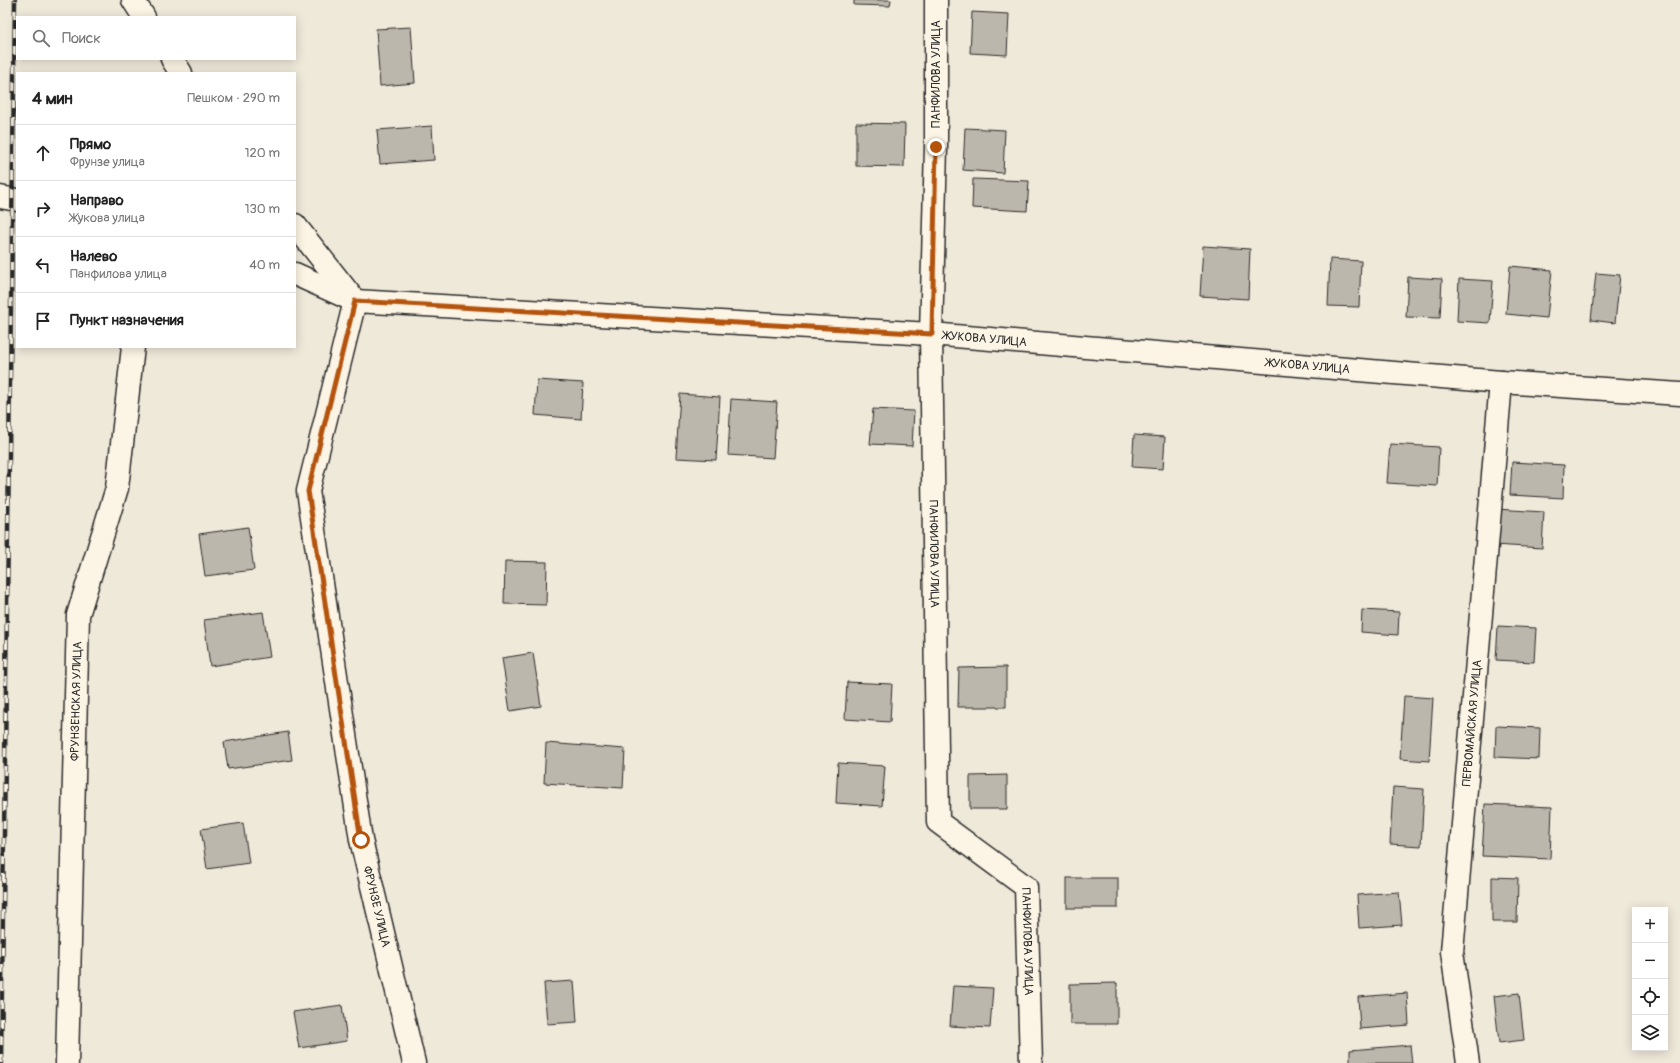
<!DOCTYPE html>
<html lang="ru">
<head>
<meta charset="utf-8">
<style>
	body { margin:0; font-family:Pangolin,sans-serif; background:#f6f6f6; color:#222 }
	.controls { position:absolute; right:12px; bottom:12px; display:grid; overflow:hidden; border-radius:0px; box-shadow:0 2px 10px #0003 }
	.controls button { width:36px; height:36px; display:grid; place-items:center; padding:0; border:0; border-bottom:1px solid #e0e0e0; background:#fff; color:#222; font:20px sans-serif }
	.stop { position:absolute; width:12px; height:12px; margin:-9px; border:3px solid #b45309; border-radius:50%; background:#fff }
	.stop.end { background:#b45309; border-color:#fff; box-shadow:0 1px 4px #0008 }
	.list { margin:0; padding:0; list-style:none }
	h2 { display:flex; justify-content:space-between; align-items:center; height:52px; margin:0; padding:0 16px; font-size:17px }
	h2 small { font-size:13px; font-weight:400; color:#767676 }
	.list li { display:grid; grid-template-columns:26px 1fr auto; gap:12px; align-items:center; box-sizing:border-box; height:56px; padding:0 16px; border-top:1px solid #e0e0e0 }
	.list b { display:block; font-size:15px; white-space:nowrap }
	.list p { margin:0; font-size:13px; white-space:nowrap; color:#767676 }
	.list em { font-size:13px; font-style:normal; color:#767676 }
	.icon { flex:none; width:22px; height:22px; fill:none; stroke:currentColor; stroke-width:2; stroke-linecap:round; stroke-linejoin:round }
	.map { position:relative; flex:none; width:1680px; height:1063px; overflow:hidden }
	.search { position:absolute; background:#fff; box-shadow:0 2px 10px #0003; left:16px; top:16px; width:280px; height:44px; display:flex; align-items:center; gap:10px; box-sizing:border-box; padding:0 14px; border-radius:0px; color:#767676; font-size:15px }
	.panel { position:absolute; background:#fff; box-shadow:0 2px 10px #0003; left:16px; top:72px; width:280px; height:276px; border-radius:0px }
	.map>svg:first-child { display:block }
	.building { fill:#bcb7ac; stroke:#2b2b2b }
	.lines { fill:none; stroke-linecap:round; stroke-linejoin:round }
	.minor-casing { stroke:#2b2b2b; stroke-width:25 }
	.tertiary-casing { stroke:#2b2b2b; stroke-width:25 }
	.minor { stroke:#fcf5e5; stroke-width:22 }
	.tertiary { stroke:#fcf5e5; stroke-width:22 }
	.rail-casing { stroke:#2b2b2b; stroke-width:4.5 }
	.rail { stroke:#fcf5e5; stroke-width:3; stroke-dasharray:9; stroke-linecap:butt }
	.route { stroke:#b45309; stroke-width:5 }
	.labels { text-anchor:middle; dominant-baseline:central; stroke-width:3; stroke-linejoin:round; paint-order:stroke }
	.street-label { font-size:12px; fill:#2b2b2b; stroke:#fcf5e5 }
</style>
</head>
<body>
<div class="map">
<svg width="1680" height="1063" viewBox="0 0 1680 1063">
	<rect width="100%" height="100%" fill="#efe9da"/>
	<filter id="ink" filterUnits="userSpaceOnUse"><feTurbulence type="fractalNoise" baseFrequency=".025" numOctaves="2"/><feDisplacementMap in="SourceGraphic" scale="8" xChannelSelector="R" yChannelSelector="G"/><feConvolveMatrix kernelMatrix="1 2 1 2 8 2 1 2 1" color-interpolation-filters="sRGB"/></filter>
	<g filter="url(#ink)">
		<g class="building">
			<path d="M854,0H891L890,6L854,5Z"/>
			<path d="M972,12L1009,14L1007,55L970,53Z"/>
			<path d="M411,27L415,83L380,86L376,29Z"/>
			<path d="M856,123L905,124L904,167L856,166Z"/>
			<path d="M432,126L434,160L380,164L377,130Z"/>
			<path d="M965,128L1005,130L1003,173L963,170Z"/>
			<path d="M973,179L1029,181L1027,211L972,208Z"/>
			<path d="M1203,246L1250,249L1248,299L1200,296Z"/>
			<path d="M1330,259L1361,261L1359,307L1328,306Z"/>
			<path d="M1510,266L1552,270L1547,318L1506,314Z"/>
			<path d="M1596,273L1620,275L1615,323L1591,320Z"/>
			<path d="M1408,277L1442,279L1440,318L1406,317Z"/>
			<path d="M1459,279L1493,281L1490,323L1457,321Z"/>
			<path d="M537,380L583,383L581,419L535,415Z"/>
			<path d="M680,394L720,397L716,460L676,458Z"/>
			<path d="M731,399L777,402L773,458L728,455Z"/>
			<path d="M873,409L914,411L912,446L870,444Z"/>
			<path d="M1134,435L1165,437L1163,469L1132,467Z"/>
			<path d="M1390,444L1439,447L1437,486L1387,483Z"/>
			<path d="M1512,462L1564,465L1563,498L1510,495Z"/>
			<path d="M1496,509L1544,512L1542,548L1494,545Z"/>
			<path d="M248,527L254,570L205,576L199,534Z"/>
			<path d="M505,561L547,562L546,605L504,604Z"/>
			<path d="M1362,610L1399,612L1398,635L1361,632Z"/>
			<path d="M263,612L270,657L210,666L204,620Z"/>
			<path d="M1498,626L1536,628L1534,662L1496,660Z"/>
			<path d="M533,653L541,706L510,711L502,658Z"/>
			<path d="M1006,667V707H958L959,668Z"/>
			<path d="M847,682L892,684L890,722L845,719Z"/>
			<path d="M1404,696L1433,698L1429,761L1400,759Z"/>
			<path d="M1496,726L1540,728L1539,759L1495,757Z"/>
			<path d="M288,732L292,760L228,769L224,742Z"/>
			<path d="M546,743L625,749L623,788L544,783Z"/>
			<path d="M838,763L885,766L882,806L836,803Z"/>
			<path d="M1007,775V809H970V776Z"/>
			<path d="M1393,787L1424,789L1421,846L1390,844Z"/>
			<path d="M1485,804L1552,807L1550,859L1482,856Z"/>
			<path d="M243,823L249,863L207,869L201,829Z"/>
			<path d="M1492,877L1518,878L1517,922H1492Z"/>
			<rect x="1067" y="878" width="51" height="30"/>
			<path d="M1399,892L1402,925L1359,928L1357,895Z"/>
			<path d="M574,981L577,1022L547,1024L544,983Z"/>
			<path d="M1117,983V1024H1070V984Z"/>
			<path d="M953,986L993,988L990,1028L950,1026Z"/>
			<path d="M1407,993L1409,1025L1360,1029L1358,997Z"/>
			<path d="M1519,993L1524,1040L1499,1043L1494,996Z"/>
			<path d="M342,1005L347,1041L299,1048L293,1012Z"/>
			<path d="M1410,1045L1412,1063H1350V1050Z"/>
		</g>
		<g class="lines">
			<defs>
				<g id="minor">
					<path d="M133,0L144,17"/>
					<path id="s1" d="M936,0V147L931,334L938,822L1026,887L1031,1063"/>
					<path d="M172,59L181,73"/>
					<path id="s2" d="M295,225L355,301L308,491L361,840L414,1063"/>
					<path id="s3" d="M67,1063L78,615L117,488L133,347"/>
					<path id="s4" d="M1468,1063L1452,952L1501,382"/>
				</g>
				<g id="tertiary">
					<path d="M0,197L17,200"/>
					<path id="s5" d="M295,274L355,301L931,334L1501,382L1680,394"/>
				</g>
			</defs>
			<use href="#minor" class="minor-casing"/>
			<use href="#tertiary" class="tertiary-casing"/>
			<use href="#minor" class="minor"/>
			<use href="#tertiary" class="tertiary"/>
			<defs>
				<path id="rail" d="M1,1063L15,0"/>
			</defs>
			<use href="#rail" class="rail-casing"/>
			<use href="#rail" class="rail"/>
		</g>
	</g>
	<g class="lines" filter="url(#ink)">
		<path class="route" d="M361,840L308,491L355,301L932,334L936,147"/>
	</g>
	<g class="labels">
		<g class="street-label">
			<text transform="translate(936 74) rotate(-90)">ПАНФИЛОВА УЛИЦА</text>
			<text stroke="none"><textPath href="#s5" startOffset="697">ЖУКОВА УЛИЦА</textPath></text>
			<text stroke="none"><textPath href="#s5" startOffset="1021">ЖУКОВА УЛИЦА</textPath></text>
			<text stroke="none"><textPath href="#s1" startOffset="554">ПАНФИЛОВА УЛИЦА</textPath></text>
			<text stroke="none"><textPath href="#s3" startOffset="362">ФРУНЗЕНСКАЯ УЛИЦА</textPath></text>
			<text stroke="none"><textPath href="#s4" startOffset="342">ПЕРВОМАЙСКАЯ УЛИЦА</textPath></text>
			<text stroke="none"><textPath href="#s2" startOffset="714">ФРУНЗЕ УЛИЦА</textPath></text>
			<text stroke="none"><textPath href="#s1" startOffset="986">ПАНФИЛОВА УЛИЦА</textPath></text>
		</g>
	</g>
</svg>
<div class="controls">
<button>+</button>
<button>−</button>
<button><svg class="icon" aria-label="locate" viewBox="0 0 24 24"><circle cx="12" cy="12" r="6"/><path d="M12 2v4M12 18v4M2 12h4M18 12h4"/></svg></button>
<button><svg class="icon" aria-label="layers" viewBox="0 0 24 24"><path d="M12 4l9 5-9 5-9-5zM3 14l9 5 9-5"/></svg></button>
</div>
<div class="stop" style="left:361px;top:840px"></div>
<div class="stop end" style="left:936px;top:147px"></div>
<div class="search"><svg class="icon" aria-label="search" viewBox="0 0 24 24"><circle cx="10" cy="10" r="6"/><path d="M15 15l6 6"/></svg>Поиск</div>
<section class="panel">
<h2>4 мин<small>Пешком · 290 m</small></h2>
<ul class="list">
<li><svg class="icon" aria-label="ahead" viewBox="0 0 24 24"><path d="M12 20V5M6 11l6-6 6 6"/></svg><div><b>Прямо</b><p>Фрунзе улица</p></div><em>120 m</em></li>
<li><svg class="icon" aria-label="right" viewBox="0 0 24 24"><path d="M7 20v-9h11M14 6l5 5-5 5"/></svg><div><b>Направо</b><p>Жукова улица</p></div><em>130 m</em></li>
<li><svg class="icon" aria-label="left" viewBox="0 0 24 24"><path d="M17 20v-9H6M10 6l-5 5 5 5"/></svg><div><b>Налево</b><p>Панфилова улица</p></div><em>40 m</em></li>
<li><svg class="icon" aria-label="arrive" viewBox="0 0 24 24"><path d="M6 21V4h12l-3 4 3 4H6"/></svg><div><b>Пункт назначения</b></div></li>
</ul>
</section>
</div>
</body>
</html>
